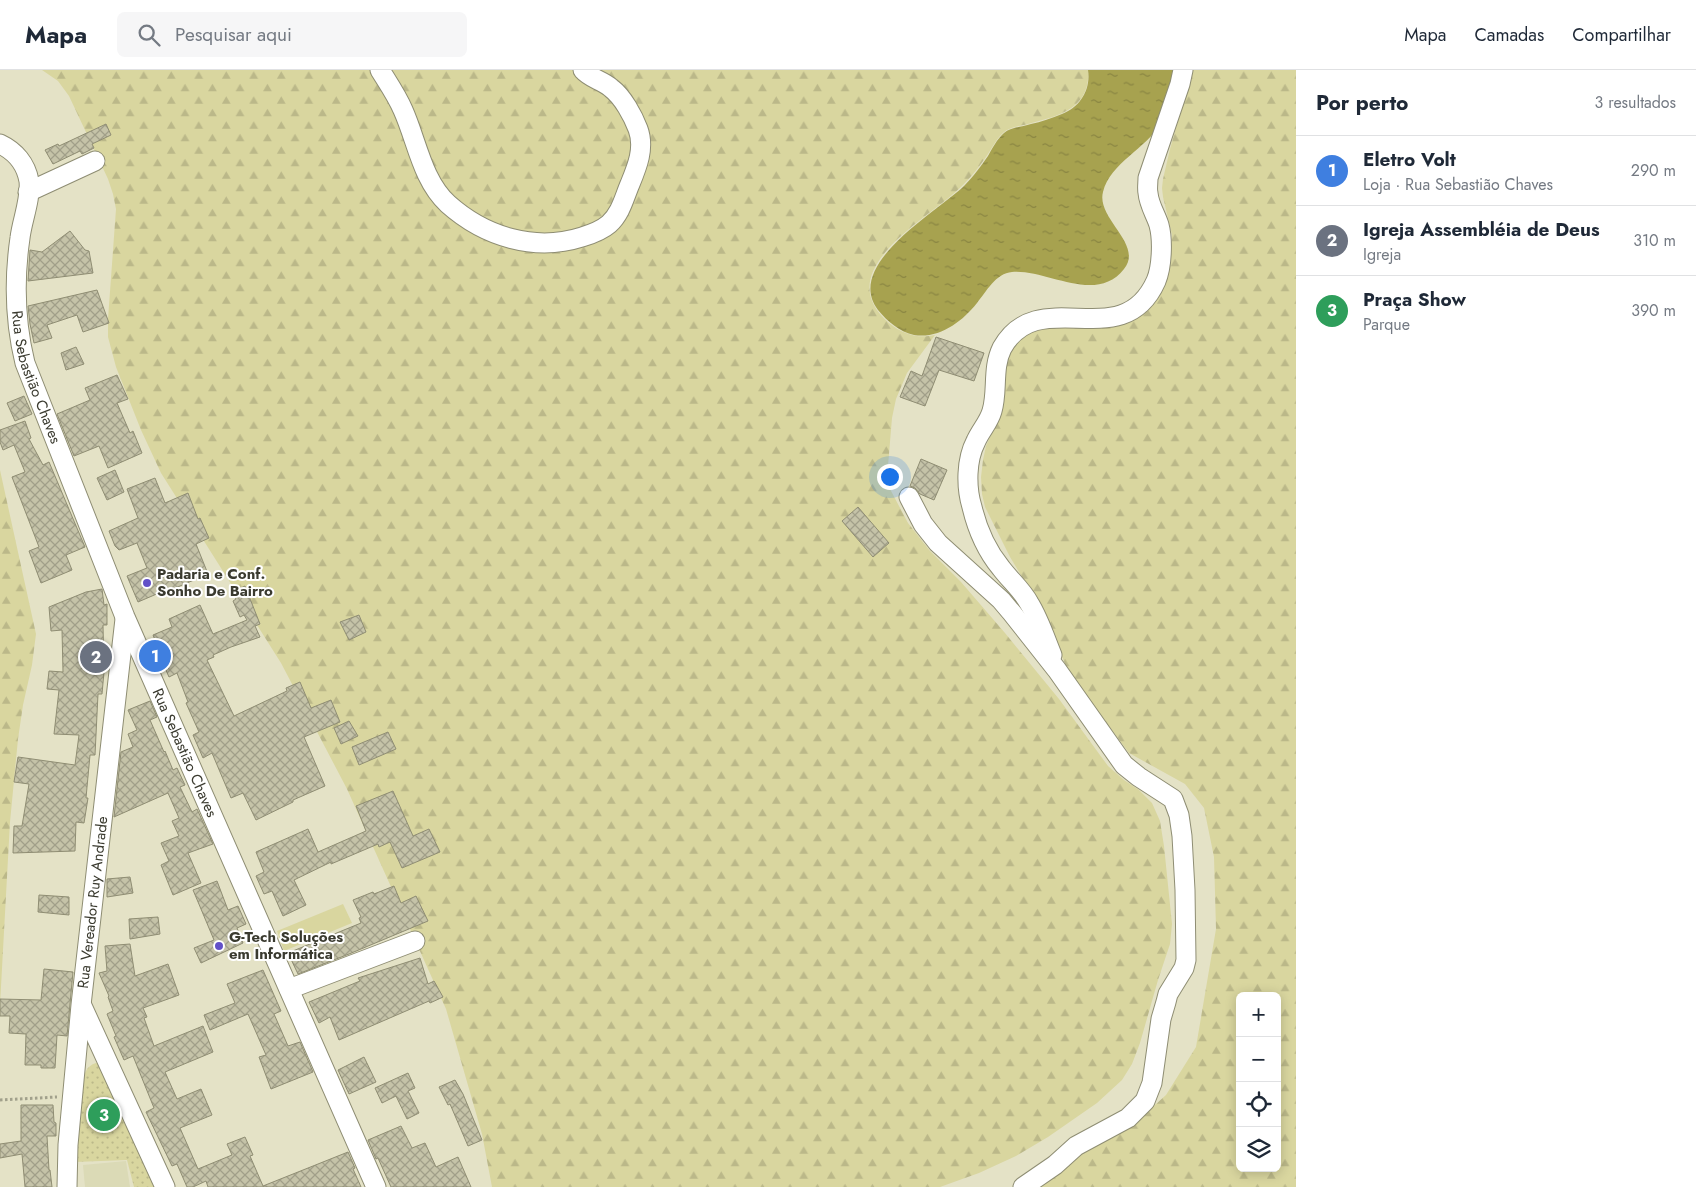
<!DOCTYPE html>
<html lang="pt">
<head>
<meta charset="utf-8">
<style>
	body { margin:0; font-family:Jost,sans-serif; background:#f6f6f7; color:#1f2937 }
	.controls { position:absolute; right:15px; bottom:15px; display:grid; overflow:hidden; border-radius:8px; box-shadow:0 2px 12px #0003 }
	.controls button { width:45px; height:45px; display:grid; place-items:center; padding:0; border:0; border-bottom:1px solid #e0e1e3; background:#fff; color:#1f2937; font:25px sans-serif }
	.you { position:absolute; left:889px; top:406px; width:18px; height:18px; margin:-12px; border:4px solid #fff; border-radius:50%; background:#1a73e8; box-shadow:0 0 0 8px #1a73e833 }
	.badge { display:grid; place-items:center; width:32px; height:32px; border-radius:50%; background:#111827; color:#fff; font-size:16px; font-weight:700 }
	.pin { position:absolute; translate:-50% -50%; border:2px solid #fff; box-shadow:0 1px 5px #0006 }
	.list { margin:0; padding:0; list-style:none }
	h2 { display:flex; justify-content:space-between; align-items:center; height:65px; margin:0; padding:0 20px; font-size:21px }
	h2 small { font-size:16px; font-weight:400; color:#747a83 }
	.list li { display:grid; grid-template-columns:32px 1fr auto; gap:15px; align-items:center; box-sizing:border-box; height:70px; padding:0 20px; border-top:1px solid #e0e1e3 }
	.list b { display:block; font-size:19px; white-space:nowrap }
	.list p { margin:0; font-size:16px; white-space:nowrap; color:#747a83 }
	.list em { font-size:16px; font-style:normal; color:#747a83 }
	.icon { flex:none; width:28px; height:28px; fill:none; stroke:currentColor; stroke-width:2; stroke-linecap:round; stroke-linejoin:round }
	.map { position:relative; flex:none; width:1296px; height:1117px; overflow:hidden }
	header { display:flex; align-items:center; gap:30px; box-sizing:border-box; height:70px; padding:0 25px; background:#fff; border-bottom:1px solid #e0e1e3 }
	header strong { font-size:24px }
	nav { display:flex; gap:28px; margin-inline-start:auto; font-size:18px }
	.search { width:350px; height:45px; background:#f6f6f7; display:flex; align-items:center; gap:12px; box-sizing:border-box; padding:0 18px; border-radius:8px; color:#747a83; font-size:19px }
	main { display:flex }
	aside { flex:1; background:#fff }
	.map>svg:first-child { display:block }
	.built { fill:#dbdab6 }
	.green { fill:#d9d69f }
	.forest { fill:url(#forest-firs); fill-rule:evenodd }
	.park { fill:url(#park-dots) }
	.water { fill:url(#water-ripples) }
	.building { fill:url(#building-cross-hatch); stroke:#8f8d73 }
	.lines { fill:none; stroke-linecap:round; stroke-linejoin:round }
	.minor-casing { stroke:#8e8d73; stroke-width:21 }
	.path { stroke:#a1a08b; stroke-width:3; stroke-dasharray:2.5 2.5; stroke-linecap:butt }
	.minor { stroke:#fff; stroke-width:19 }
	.poi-dot { fill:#6250c8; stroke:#fff; stroke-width:2 }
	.labels { text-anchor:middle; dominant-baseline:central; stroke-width:4; stroke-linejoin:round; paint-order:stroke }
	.street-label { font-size:15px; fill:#3a3a2f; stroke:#fff }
	.poi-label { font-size:15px; font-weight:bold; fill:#3a3a2f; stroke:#fff; text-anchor:start }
</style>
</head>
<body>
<header>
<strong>Mapa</strong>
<div class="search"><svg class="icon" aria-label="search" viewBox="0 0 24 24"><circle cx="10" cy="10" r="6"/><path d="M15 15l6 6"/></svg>Pesquisar aqui</div>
<nav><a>Mapa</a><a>Camadas</a><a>Compartilhar</a></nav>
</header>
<main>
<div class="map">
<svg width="1296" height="1117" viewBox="0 0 1296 1117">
	<defs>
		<pattern id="forest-firs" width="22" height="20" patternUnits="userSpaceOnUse" patternTransform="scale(1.25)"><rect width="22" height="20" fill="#d9d69f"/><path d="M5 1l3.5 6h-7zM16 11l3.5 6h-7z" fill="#bbb889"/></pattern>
		<pattern id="park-dots" width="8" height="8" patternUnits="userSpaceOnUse" patternTransform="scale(1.25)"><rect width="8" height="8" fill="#d9d69f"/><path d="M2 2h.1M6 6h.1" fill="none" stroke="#bbb889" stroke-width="1.8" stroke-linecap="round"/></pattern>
		<pattern id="water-ripples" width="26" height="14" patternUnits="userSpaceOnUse" patternTransform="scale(1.25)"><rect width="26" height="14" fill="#a7a24f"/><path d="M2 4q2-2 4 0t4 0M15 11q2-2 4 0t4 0" fill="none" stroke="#898542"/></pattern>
		<pattern id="building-cross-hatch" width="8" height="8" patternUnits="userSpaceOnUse" patternTransform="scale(1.25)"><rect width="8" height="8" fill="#c5c3a8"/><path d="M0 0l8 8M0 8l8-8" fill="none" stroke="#a19f89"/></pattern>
	</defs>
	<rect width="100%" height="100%" fill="#e4e2c6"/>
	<path class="built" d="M126,1091L130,1117H85L83,1095Z"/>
	<path class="green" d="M343,834L352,853L284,881L277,861Z"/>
	<g class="forest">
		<path d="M42,0H1088C1091,39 1058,46 1028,54C1020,56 1009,57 1003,63C996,69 991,80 986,87C979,97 972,106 964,114C933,147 826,199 889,253C903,264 917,269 935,265L907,303L896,329L892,348L888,396L890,419L908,453L930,481L961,512L1005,563L1059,629L1108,696L1124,710L1139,720L1152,733L1160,751L1164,776L1172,854L1170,874L1158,910L1140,973L1132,994L1122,1010L1097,1033L1048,1067L1016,1086L979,1103L940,1117H492L482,1064L446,939L347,719L281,593L161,403L141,360L116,297L108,267V249L116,139L113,124L108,109L69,26L58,11Z"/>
		<path d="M1193,0H1296V1117H1035L1092,1077L1137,1051L1166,1025L1196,977L1216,859L1214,787L1204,738L1185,714L1129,683L1068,601L1045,545L1010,487L985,437L982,424L981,407L983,390L986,376L998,349L1003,308L1009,278L1035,258L1154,231L1166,211L1171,185L1172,165L1163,127L1162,118L1163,109L1170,79ZM1240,926H1277V1098H1240Z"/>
		<path d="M0,400L36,564L32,595L23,635L18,669L10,752L0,935Z"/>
	</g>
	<path class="park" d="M96,993L104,995L163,1117H134L127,1090L75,1092L82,1014C84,1004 86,996 96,993Z"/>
	<path class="water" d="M1088,0H1178C1173,16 1167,39 1160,54C1147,78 1110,93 1103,122C1096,149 1144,174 1124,199C1096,235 1047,199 1012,202C996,203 986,222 977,233C962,252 939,269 914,265C900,262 887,251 878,240C843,194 939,141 965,115C973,107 981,96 988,86C992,79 997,69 1004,63C1011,57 1022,57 1031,54C1041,52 1052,48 1062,44C1080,37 1091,20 1088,0Z"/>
	<g class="building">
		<path d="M106,54L111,65L92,74L94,78L82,84L80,81L53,94L45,80L58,74L59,76Z"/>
		<path d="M70,161L85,180L89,181L93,203L28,211L30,180L42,182Z"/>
		<path d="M97,220L109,253L83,262L77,245L47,255L52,268L34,273L30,254L28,236Z"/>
		<path d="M936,267L984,283L974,311L939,300L925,336L900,327L911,301L922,306Z"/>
		<path d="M76,277L84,294L66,300L61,283Z"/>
		<path d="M117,305L128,329L117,333L130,363L133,361L142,383L108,398L99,376L74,386L57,344L90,330L85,318Z"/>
		<path d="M24,326L32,344L15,351L7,333Z"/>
		<path d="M25,351L31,368L29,369L43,395L49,392L85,477L66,485L72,500L41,513L29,481L39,477L12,407L25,402L14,375L3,380L0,372V360Z"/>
		<path d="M921,389L947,400L934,430L920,424L915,418L910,416Z"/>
		<path d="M115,400L124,422L107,430L97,408Z"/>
		<path d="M155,408L165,433L188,423L198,449L200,448L209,468L196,474L208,504L159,525V523L138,532L127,506L147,498L137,473L119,480L115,476L109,461L138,448L127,419Z"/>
		<path d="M858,437L889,473L873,487L842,451Z"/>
		<path d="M245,516L260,554L255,556L260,567L231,577L213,585L214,587L207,590L234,646L287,621L286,618L300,612L311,638L331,630L340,652L304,667L325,716L293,730V732L256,750L243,723L231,728L212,683L203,688L193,665L199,662L186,633L188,632L177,603L169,607L161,589H163L153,565L172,557L169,549L200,535L213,564L247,550L244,545L240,547L233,531L236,529L232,522Z"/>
		<path d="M102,519L104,535L107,534V555H103L104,602L102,624H98L95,685H90L86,728H88L84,753L76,752L75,781L13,783L14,756H22L29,714L14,712L18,687L75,695L79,665L54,664L59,620L47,619L49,601L63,602L62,560L51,561L49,537L86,522Z"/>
		<path d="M359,545L366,562L349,570L340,552Z"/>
		<path d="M150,631L157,647L150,650L164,682L165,681L173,700L177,698L185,715L180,717L192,742L197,739L213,774L188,783L201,813L173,825L161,795L169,791L161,773L179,766L172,751L179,748L168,723L114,747L121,682L133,677L128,664L137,660L128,640Z"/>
		<path d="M349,651L358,666L341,674L334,658Z"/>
		<path d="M388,662L396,679L359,695L352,677Z"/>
		<path d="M393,721L413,766L429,759L440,782L402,798L390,772L379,777L378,774L331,794V792L294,810L306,835L283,846L272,821L264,824L256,806L264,802L256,782L308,759L318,782L366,761L356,736Z"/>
		<path d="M130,807L133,823L107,827V809Z"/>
		<path d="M217,811L228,840L238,836L246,854L237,858L243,873L201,893L194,878L214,870L193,820Z"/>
		<path d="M394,816L401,833L416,826L428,851L349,884L298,904L288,883L361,853L359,848L361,847L353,830L373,822L374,824Z"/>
		<path d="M39,825L69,827V845L38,842Z"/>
		<path d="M158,847L160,864L130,869L129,849Z"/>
		<path d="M130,874L135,906L168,894L179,925L143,938L147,947L144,948L154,976L203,956L213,982L165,1002L177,1029L201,1019L212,1045L180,1058L198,1099L232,1085L227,1074L245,1067L253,1085L250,1086L263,1116L348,1082L355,1098L353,1099L361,1117H208L206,1111L193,1117H187L177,1094L172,1096L146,1042L154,1038L133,986L124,990L114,967L116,966L107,944L113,941L108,927L109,926L99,903L107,901L105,876Z"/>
		<path d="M420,888L428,914L434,911L443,927L430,933L429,931L339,970L330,947L319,953L309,932L360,911L358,908Z"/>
		<path d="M44,899L73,902L67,966L57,965L55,998H41V995H25L26,964L9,963L10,946H0V929L41,930Z"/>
		<path d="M263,900L281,941L274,944L288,976L300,972L313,1002L271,1019L259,987L266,985L248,944L210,960L204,945L235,933L227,914Z"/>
		<path d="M364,987L376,1012L349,1024L338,1000Z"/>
		<path d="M408,1003L415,1018L408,1021L419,1043L407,1049L396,1026L382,1033L375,1018Z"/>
		<path d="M455,1010L463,1024L482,1070L468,1076L450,1034L448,1035L439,1017Z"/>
		<path d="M21,1035H53L54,1052L56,1053V1066H47L49,1100H50L52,1117H25L22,1084L0,1088V1074L21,1071Z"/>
		<path d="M401,1056L412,1078L425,1073L436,1097L458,1087L471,1117H391L378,1088L376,1089L368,1070Z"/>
	</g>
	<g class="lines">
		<defs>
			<g id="minor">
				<path d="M380,0C388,13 397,26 403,40C417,71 422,110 448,134C485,167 535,182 582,167C592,164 602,160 609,154C621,143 624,128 630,114C637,97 645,78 638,59C633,46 623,27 611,18C602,10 591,9 583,0"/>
				<path id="s1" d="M0,74C15,81 26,94 29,111C31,130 22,150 20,168C14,209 15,252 25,293L125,547L376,1117"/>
				<path d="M28,122L95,91"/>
				<path d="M909,427L923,454L938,473L1001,530L1012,543L1057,600L1124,695L1139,707L1173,729L1179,745L1182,766L1185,820L1186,890L1184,898L1168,924L1166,932L1161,949L1152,1013L1145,1031L1128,1048L1076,1076L1055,1095L1023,1117"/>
				<path d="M1052,585C1045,568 1039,549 1029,533C1022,520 1010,510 1001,498C987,481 977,458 972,437C966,417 966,390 976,371C981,360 989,352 992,341C998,321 992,298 1002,278C1039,212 1122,287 1156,211C1162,197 1163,170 1159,155C1156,145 1149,135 1148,123C1147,119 1148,113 1148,108L1180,14L1183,0"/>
				<path d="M289,919L415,871"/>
				<path d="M82,936L165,1117"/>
				<path id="s2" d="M67,1117L68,1075L81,935L125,549"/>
			</g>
		</defs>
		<use href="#minor" class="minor-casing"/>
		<path class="path" d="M0,1030L57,1027"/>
		<use href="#minor" class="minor"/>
	</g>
	<g class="poi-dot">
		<circle cx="147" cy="513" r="5"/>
		<circle cx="219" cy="876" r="5"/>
	</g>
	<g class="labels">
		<g class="street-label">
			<text stroke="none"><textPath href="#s1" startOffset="249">Rua Sebastião Chaves</textPath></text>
			<text stroke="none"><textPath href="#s1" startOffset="654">Rua Sebastião Chaves</textPath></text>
			<text stroke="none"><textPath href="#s2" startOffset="286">Rua Vereador Ruy Andrade</textPath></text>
		</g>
		<g class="poi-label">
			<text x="157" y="504">Padaria e Conf.<tspan x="157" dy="17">Sonho De Bairro</tspan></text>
			<text x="229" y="867">G-Tech Soluções<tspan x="229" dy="17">em Informática</tspan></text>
		</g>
	</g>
</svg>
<div class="controls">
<button>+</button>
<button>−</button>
<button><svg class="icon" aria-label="locate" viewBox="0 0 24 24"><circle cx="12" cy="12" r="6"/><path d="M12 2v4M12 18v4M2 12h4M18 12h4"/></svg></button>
<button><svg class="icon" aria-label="layers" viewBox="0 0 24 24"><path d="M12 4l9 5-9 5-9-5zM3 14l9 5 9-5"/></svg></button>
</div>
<div class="you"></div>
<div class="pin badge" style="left:155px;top:586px;background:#3f7fe0">1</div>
<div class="pin badge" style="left:96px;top:587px;background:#6b7280">2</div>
<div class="pin badge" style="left:104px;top:1045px;background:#2e9e5b">3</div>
</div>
<aside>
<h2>Por perto<small>3 resultados</small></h2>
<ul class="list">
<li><span class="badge" style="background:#3f7fe0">1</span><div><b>Eletro Volt</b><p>Loja · Rua Sebastião Chaves</p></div><em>290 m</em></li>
<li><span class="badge" style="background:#6b7280">2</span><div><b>Igreja Assembléia de Deus</b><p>Igreja</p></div><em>310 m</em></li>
<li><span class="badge" style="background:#2e9e5b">3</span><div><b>Praça Show</b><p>Parque</p></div><em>390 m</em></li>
</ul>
</aside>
</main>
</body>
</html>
